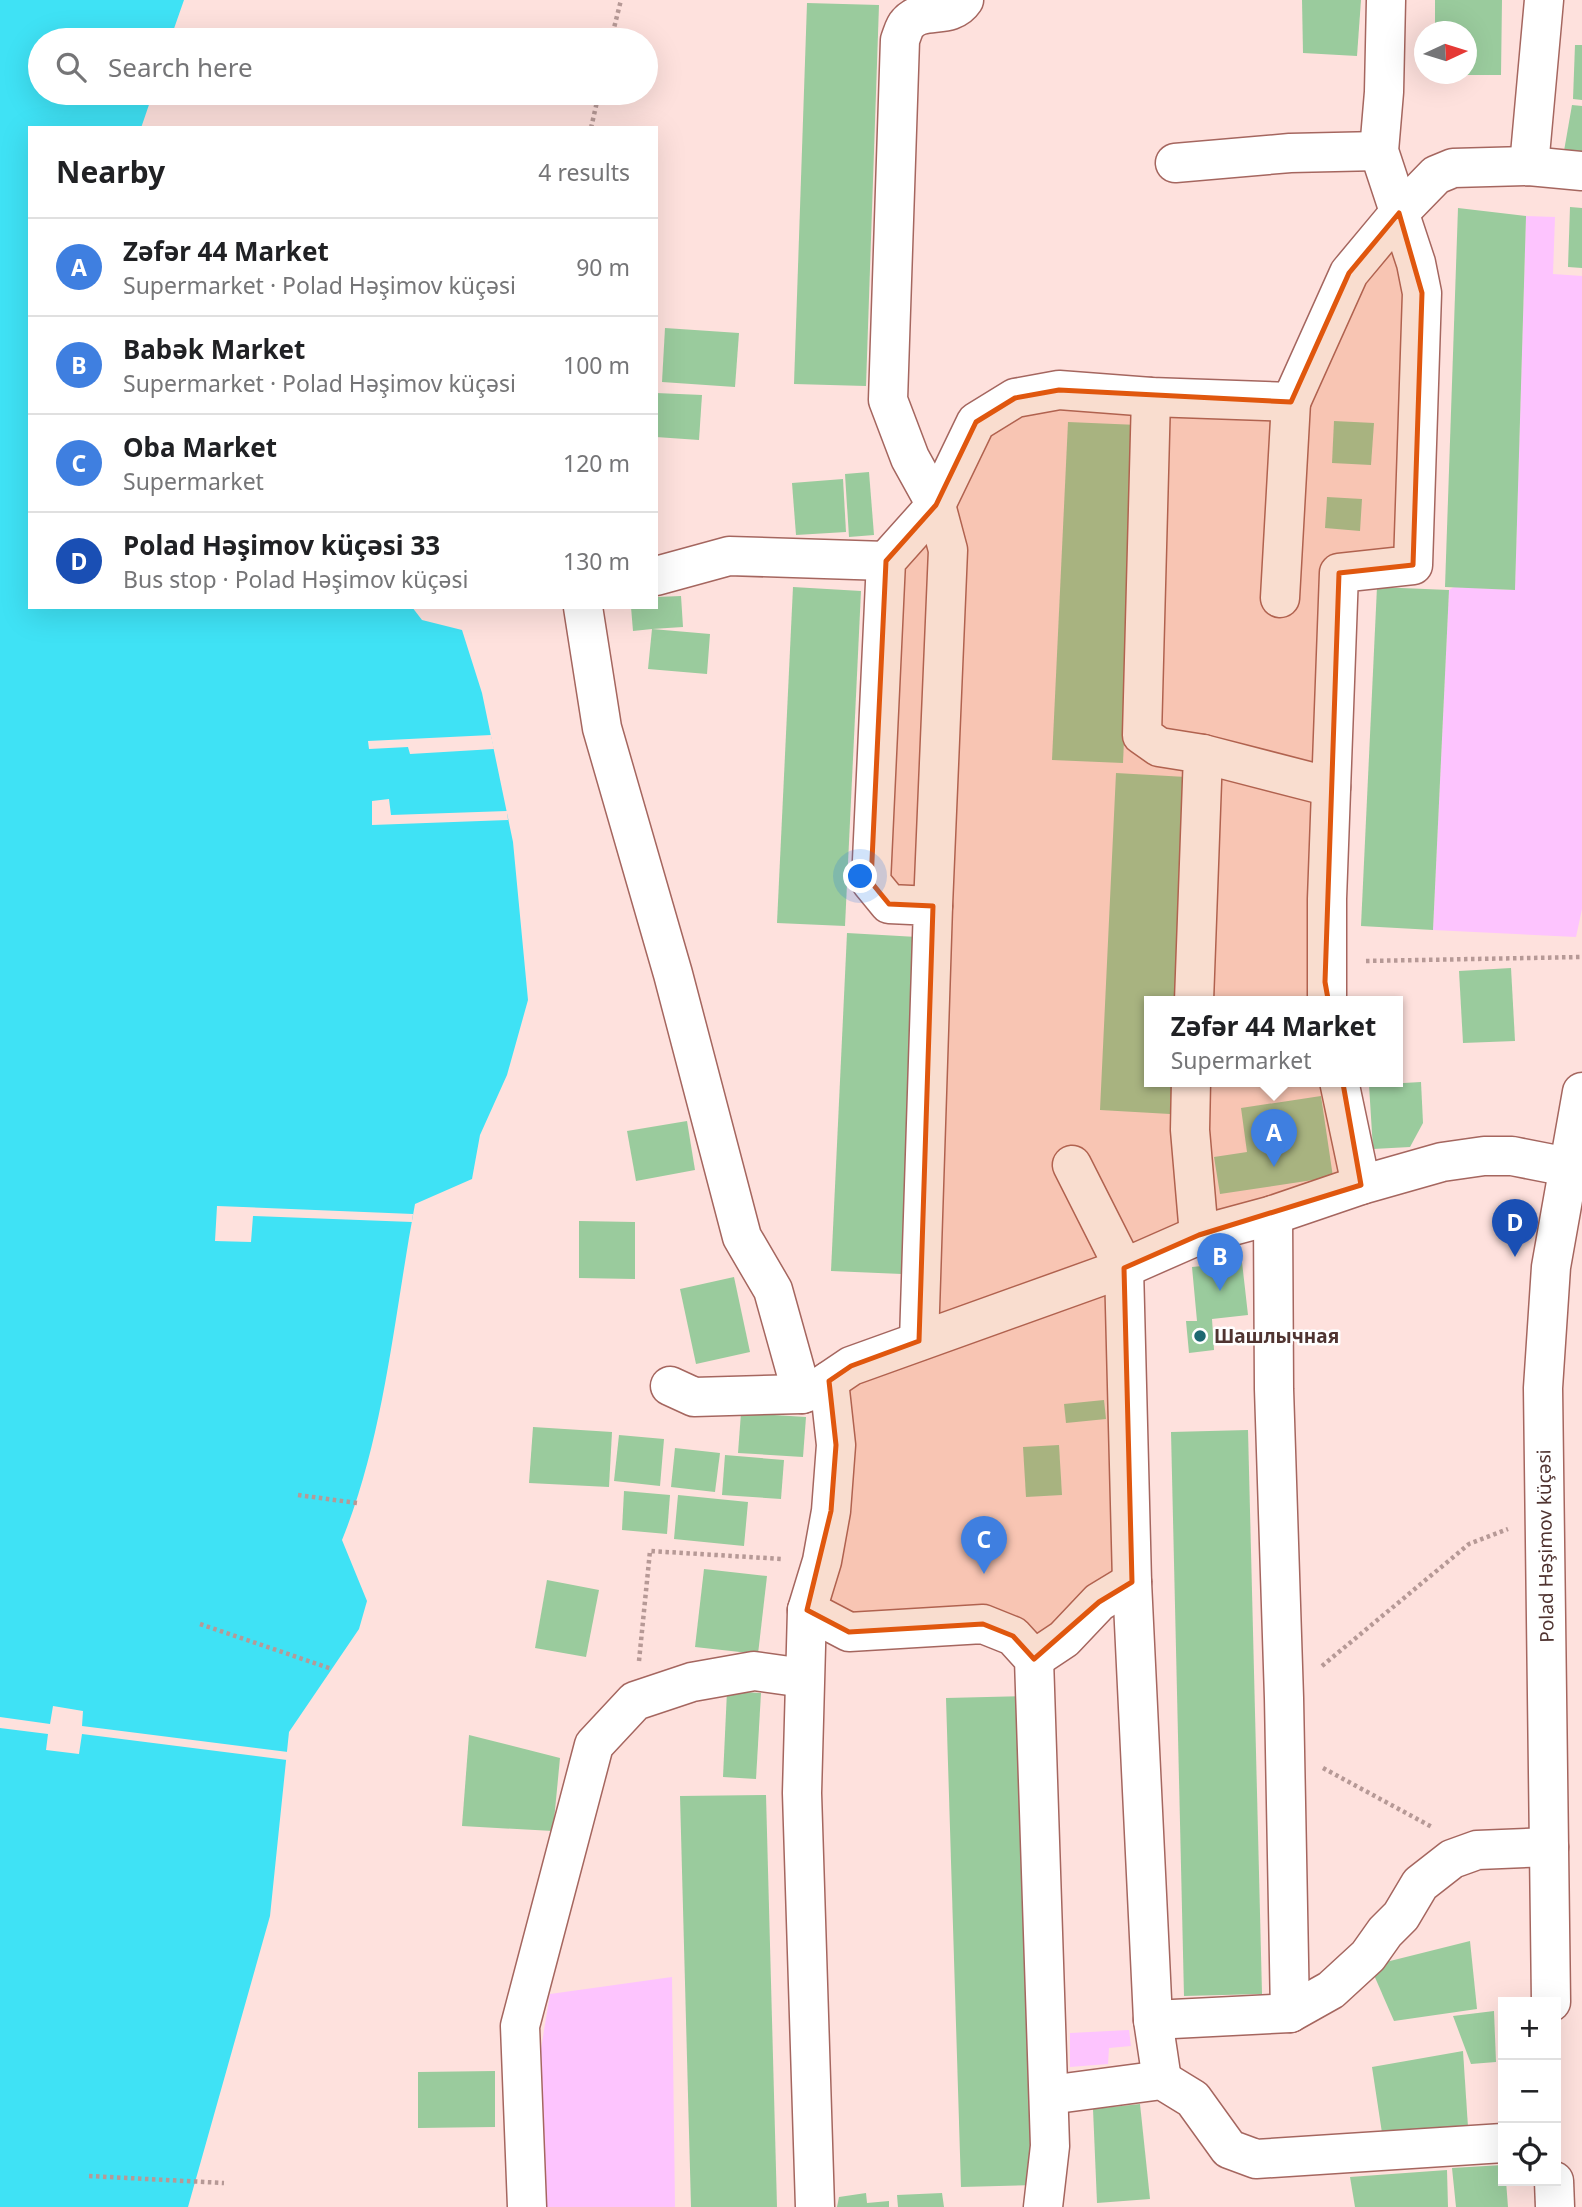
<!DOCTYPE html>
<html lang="en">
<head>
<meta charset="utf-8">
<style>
	body { margin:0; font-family:"Noto Sans",sans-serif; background:#f6f6f6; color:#202124 }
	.controls { position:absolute; right:21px; bottom:21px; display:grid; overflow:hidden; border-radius:0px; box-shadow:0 7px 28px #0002 }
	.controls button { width:63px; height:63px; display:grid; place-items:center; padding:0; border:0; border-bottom:2px solid #e0e0e0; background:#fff; color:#202124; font:35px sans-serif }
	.compass { position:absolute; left:1414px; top:21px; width:63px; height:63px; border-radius:50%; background:#fff; box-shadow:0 7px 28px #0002; rotate:86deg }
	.you { position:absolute; left:861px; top:877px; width:24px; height:24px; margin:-18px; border:5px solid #fff; border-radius:50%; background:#1a73e8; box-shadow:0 0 0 10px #1a73e833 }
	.badge { display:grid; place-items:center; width:46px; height:46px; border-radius:50%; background:#1d6871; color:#fff; font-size:23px; font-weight:700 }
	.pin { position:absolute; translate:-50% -58px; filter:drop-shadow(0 2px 4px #0008) }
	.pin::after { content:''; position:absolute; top:37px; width:24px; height:21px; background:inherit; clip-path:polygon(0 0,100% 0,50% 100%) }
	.popup { position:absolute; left:1144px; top:996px; width:259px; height:91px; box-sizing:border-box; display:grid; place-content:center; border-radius:0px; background:#fff; filter:drop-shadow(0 2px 5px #0005); font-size:23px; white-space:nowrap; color:#757577 }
	.popup b { font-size:26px; color:#202124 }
	.popup::after { content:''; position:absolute; left:50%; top:100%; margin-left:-14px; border:14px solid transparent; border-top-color:#fff }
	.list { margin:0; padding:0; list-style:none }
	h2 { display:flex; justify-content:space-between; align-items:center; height:91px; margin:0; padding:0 28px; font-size:30px }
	h2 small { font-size:23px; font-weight:400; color:#757577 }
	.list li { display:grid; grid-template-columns:46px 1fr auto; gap:21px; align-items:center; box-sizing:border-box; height:98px; padding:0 28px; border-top:2px solid #e0e0e0 }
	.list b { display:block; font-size:26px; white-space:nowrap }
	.list p { margin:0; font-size:23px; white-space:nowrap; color:#757577 }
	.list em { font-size:23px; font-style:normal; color:#757577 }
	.icon { flex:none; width:38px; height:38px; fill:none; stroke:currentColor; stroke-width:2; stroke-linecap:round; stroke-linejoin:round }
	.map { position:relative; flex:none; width:1582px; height:2207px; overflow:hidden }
	.search { position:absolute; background:#fff; box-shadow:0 7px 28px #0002; left:28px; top:28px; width:630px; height:77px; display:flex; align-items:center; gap:18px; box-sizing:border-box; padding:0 24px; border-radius:38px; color:#757577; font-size:26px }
	.panel { position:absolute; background:#fff; box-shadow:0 7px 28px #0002; left:28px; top:126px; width:630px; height:483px; border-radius:0px }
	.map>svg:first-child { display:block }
	.green { fill:#fdc4fe }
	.water { fill:#3fe2f5 }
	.pier { fill:#fee1dd }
	.building { fill:#9acb9d }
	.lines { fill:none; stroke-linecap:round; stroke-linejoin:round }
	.minor-casing { stroke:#a5665f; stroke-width:41 }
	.path { stroke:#b69996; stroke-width:4.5; stroke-dasharray:3.5 3.5; stroke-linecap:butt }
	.minor { stroke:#fff; stroke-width:38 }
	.marked { fill:#e0570e; fill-opacity:0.2; stroke:#e0570e; stroke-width:5; stroke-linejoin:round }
	.poi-dot { fill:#1d6871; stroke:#fff; stroke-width:2.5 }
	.labels { text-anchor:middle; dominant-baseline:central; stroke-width:5; stroke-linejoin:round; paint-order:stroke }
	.poi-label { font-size:19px; font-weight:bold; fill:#503431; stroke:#fff; text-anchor:start }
	.street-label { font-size:19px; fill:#503431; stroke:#fff }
</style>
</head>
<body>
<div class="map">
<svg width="1582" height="2207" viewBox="0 0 1582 2207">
	<rect width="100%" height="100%" fill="#fee1dd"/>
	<g class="green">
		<path d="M1526,216L1555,217L1553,274L1582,276V909L1576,937L1433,930L1449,590L1454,587L1515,590Z"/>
		<path d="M672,1977L675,2207H544L537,2073L550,1994Z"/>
		<path d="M1129,2030L1131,2046L1109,2048L1108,2064L1070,2067V2033Z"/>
	</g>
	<path class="water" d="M0,0H184L170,40H40V93H153L141,128H30V607H412L422,620L462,630L482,693L513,842L528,1000L507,1075L480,1135L472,1179L415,1204C394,1316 385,1434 342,1540L367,1601L359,1629L289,1732L270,1916L188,2207H0Z"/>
	<g class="pier">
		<path d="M491,735L494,749L410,754L408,747L369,749L368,741Z"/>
		<path d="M389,799L391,815L507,811L508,820L372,825V801Z"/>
		<path d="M217,1206L413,1214L412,1222L253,1216L251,1242L215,1241Z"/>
		<path d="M53,1706L83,1711L82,1726L288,1752L287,1760L82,1734L79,1754L46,1750L48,1734L0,1728V1717L50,1724Z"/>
	</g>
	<g class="building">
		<path d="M1302,0H1361L1357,56L1303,53Z"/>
		<path d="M1435,0H1502L1501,75H1466V32H1435Z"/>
		<path d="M807,3L879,5L866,386L794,384Z"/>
		<path d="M1575,45H1582V100L1573,99Z"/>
		<path d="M1572,105L1582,106V152L1564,151Z"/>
		<path d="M1570,207L1582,208V268L1568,267Z"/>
		<path d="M1458,208L1526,216L1515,590L1445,587Z"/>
		<path d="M665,328L739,333L735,387L662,382Z"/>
		<path d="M656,393L702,395L699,440L656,437Z"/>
		<path d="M1334,421L1374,423L1371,465L1332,463Z"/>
		<path d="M1068,422L1138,425L1123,763L1052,760Z"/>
		<path d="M869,472L874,535L849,537L845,474Z"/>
		<path d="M843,479L846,532L796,535L792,483Z"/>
		<path d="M1327,497L1362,499L1360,531L1325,528Z"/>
		<path d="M793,587L861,591L845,926L777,923Z"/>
		<path d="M1377,587L1449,590L1433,930L1361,926Z"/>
		<path d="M681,596L683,627L652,629L710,634L707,674L648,669L652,629L633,631L631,607H656V597Z"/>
		<path d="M1116,773L1186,777L1175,1001H1150V1081H1172L1170,1114L1100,1110Z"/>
		<path d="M847,933L917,937L902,1274L831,1271Z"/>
		<path d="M1511,968L1515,1041L1463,1043L1459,971Z"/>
		<path d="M1421,1082L1423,1123L1410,1147L1373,1149L1369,1085Z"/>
		<path d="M1321,1096L1333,1177L1220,1194L1214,1157L1247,1152L1241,1108Z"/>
		<path d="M687,1121L695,1170L636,1181L627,1131Z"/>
		<path d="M579,1221L635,1222V1279L579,1278Z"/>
		<path d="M1242,1262L1248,1315L1212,1319L1214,1350L1189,1353L1186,1321H1197L1192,1267Z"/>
		<path d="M734,1277L750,1352L696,1364L680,1289Z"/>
		<path d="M1104,1400L1106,1419L1066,1423L1064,1404Z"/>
		<path d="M741,1413L806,1417L803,1457L738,1453Z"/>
		<path d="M533,1427L612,1432L609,1487L529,1483Z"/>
		<path d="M1248,1430L1262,1994L1184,1996L1171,1432Z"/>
		<path d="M619,1435L664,1439L660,1486L614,1481Z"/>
		<path d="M1059,1445L1062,1495L1026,1497L1023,1447Z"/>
		<path d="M675,1448L720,1453L715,1492L671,1487Z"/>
		<path d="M725,1455L784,1460L781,1499L722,1495Z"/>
		<path d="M624,1491L670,1495L667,1534L622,1530Z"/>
		<path d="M678,1495L748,1502L744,1546L674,1539Z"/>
		<path d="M704,1569L767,1576L758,1654L695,1647Z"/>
		<path d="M547,1580L599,1590L586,1657L535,1648Z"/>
		<path d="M727,1691L761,1693L756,1779L723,1777Z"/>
		<path d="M1023,1696L1038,2185L961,2187L946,1698Z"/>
		<path d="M469,1735L560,1758L553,1831L462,1826Z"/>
		<path d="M766,1795L777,2207H691L680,1796Z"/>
		<path d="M1470,1941L1477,2009L1394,2021L1370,1966Z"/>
		<path d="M1494,2011L1496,2062L1471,2064L1453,2016Z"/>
		<path d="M1463,2051L1468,2127L1382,2133L1372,2067Z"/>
		<path d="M495,2071V2127L418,2128V2072Z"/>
		<path d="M1140,2104L1150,2199L1097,2203L1093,2109Z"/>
		<path d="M1503,2165V2181H1506L1508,2207H1456L1452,2168Z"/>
		<path d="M1447,2170L1448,2207H1355L1350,2177Z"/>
		<path d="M866,2193L867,2203L889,2201V2207H837L839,2197Z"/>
		<path d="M942,2193L944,2207H898L897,2195Z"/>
	</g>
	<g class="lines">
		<defs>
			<g id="minor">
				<path d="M1175,163L1290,153L1379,151"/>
				<path d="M1529,166L1544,0"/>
				<path d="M1151,397L1142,735L1159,747L1203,754L1194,1001"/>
				<path d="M656,576L729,556L886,561"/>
				<path d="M1280,598L1291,402"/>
				<path d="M583,607L602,728L673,974L742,1237L773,1290L802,1394L817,1389L851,1366L1124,1268L1199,1235L1273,1215L1361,1185L1442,1162L1484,1156H1512L1568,1167"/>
				<path d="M1203,754L1331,787"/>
				<path d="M933,906L948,550L936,505L910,458L888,400L900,40C902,35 904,27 907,24C922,5 950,21 964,0"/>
				<path d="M1327,1001V899L1339,573L1413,565L1422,293L1416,263L1379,151L1384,92L1386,0"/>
				<path d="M1191,1081L1190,1130L1199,1235"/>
				<path d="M1339,1081L1361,1185"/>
				<path d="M1072,1165L1124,1268L1132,1582L1153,2020L1162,2080"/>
				<path d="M1273,1215L1274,1389L1284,1698L1290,2013"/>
				<path d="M919,1341L933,906L889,904L871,882L886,561L936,505L976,422L1015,398L1059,390L1151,397L1291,402L1349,273L1399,213L1436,175L1453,168L1529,166L1582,171"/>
				<path d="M670,1386L694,1397L802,1394"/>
				<path d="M807,1610L849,1632L983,1624L1013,1636L1034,1659L1050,2146L1043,2207"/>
				<path d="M1034,1659L1064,1639L1099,1602L1132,1582"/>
				<path d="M1551,2002L1543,1388L1551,1267L1582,1092"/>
				<path d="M1153,2020L1290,2013L1331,1990L1368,1956L1385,1932L1401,1916L1420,1884L1452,1859L1477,1850L1549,1847"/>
				<path d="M1049,2095L1162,2080L1193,2099L1229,2149L1256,2159L1503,2143"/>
				<path d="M1554,2181L1555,2207"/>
				<path d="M527,2207L520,2026L594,1745L635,1701L692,1682L754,1671L804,1678"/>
				<path d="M815,2207L802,1793L807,1610L822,1561L831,1511L836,1445L829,1381"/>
			</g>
		</defs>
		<use href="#minor" class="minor-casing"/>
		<g class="path">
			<path d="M611,40L621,0"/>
			<path d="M591,128L599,93"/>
			<path d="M1366,961L1582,957"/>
			<path d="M298,1495L357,1503"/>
			<path d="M200,1624L332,1669"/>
			<path d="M639,1661L650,1551L782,1559"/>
			<path d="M1322,1666L1469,1544L1508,1529"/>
			<path d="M1323,1768L1432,1827"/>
			<path d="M89,2176L224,2183"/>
		</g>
		<use href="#minor" class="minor"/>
	</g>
	<path class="marked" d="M1399,213L1422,293L1413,565L1339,573L1325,982L1361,1185L1199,1235L1124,1268L1132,1582L1099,1602L1034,1659L1013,1636L983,1624L849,1632L807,1610L831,1511L836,1445L829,1381L851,1366L919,1341L933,906L889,904L871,882L886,561L936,505L976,422L1015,398L1059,390L1291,402L1349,273Z"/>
	<circle class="poi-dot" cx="1200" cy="1336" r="7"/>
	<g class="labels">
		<g class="poi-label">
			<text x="1214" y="1336">Шашлычная</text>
		</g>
		<g class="street-label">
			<text transform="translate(1545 1546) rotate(-91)">Polad Həşimov küçəsi</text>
		</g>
	</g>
</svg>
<div class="controls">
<button>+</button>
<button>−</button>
<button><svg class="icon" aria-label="locate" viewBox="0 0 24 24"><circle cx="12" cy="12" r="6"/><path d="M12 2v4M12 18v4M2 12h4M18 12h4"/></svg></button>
</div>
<svg class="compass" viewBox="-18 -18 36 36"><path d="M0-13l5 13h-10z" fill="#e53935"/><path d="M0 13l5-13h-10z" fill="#757577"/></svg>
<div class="you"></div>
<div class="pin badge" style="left:1274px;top:1167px;background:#3f7fe0">A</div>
<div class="popup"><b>Zəfər 44 Market</b>Supermarket</div>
<div class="pin badge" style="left:1220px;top:1291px;background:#3f7fe0">B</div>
<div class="pin badge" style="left:984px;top:1574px;background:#3f7fe0">C</div>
<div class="pin badge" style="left:1515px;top:1257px;background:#1a4fb4">D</div>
<div class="search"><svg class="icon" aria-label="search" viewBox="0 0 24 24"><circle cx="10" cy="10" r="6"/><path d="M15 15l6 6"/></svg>Search here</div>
<section class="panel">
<h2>Nearby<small>4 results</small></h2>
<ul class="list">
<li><span class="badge" style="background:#3f7fe0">A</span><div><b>Zəfər 44 Market</b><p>Supermarket · Polad Həşimov küçəsi</p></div><em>90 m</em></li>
<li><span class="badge" style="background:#3f7fe0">B</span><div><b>Babək Market</b><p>Supermarket · Polad Həşimov küçəsi</p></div><em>100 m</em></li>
<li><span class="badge" style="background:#3f7fe0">C</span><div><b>Oba Market</b><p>Supermarket</p></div><em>120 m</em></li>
<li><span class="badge" style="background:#1a4fb4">D</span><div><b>Polad Həşimov küçəsi 33</b><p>Bus stop · Polad Həşimov küçəsi</p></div><em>130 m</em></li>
</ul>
</section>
</div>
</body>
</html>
